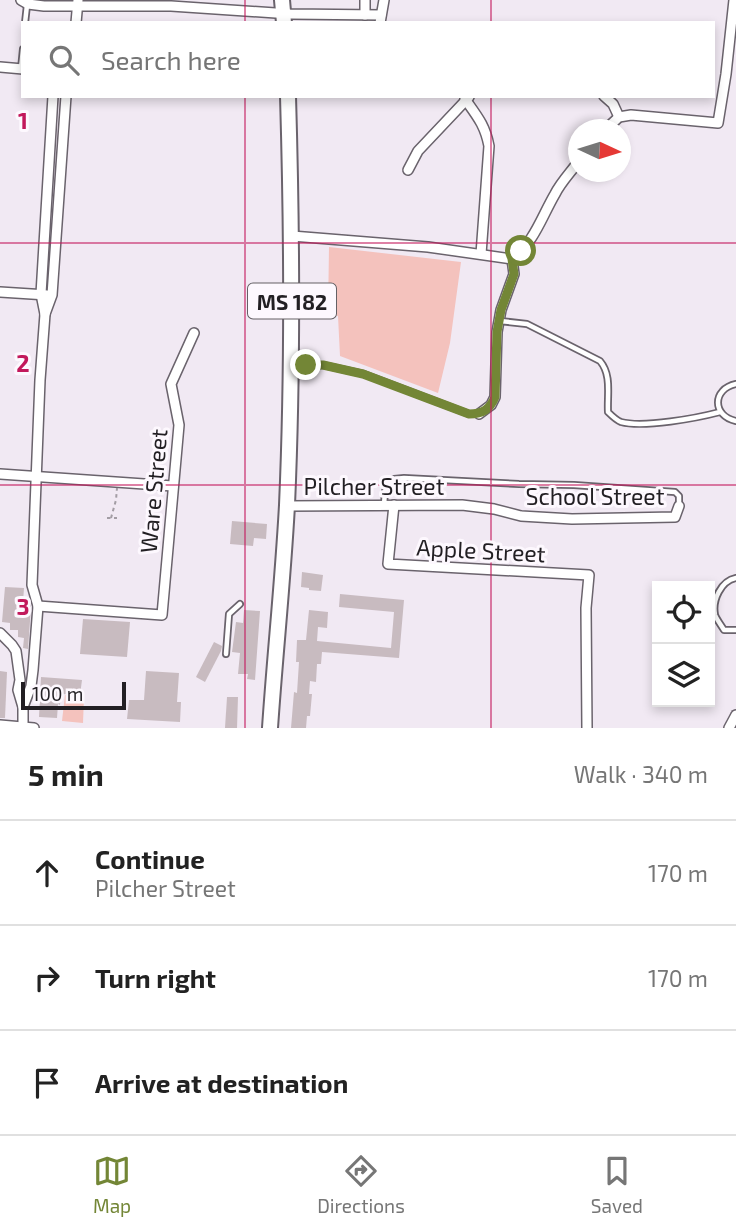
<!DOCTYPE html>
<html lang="en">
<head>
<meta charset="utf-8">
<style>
	body { margin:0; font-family:"Exo 2",sans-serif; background:#f2f2f2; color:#222 }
	.controls { position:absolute; right:21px; bottom:21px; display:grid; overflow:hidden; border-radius:0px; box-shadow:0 4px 10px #0003 }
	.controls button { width:63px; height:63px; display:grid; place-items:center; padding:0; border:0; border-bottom:2px solid #e0e0e0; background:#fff; color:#222; font:35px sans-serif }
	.compass { position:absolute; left:568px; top:119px; width:63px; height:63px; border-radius:50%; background:#fff; box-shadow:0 4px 10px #0003; rotate:94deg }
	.scale { position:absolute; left:21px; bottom:18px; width:105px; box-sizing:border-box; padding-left:7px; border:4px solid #221f23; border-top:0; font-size:19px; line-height:24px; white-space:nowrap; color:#221f23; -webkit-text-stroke:5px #fdf8fe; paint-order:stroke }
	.stop { position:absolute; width:21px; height:21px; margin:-16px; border:5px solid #738636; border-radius:50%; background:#fff }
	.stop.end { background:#738636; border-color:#fff; box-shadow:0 2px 7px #0008 }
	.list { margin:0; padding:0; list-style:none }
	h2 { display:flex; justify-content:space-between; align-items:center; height:91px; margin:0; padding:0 28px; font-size:30px }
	h2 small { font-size:23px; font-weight:400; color:#767676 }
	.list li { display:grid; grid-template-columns:46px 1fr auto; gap:21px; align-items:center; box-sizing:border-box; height:105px; padding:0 28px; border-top:2px solid #e0e0e0 }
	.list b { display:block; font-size:26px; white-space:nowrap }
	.list p { margin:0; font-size:23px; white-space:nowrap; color:#767676 }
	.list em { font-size:23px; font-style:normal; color:#767676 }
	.icon { flex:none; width:38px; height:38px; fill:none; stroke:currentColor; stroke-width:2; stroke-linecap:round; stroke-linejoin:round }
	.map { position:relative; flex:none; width:736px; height:728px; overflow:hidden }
	.search { position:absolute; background:#fff; box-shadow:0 4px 10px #0003; left:21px; right:21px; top:21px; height:77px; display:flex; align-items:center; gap:18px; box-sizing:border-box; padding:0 24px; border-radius:0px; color:#767676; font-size:26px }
	.sheet { height:406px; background:#fff }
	nav { display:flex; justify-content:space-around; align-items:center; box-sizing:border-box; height:98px; border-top:2px solid #e0e0e0; background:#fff; font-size:19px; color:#767676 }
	nav a { display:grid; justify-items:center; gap:4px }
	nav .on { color:#738636 }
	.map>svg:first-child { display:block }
	.green { fill:#f4c2bd }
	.building { fill:#c8bbc0 }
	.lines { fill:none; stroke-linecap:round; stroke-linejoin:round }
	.service-casing { stroke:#6a636c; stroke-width:8 }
	.minor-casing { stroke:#6a636c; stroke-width:12 }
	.tertiary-casing { stroke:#6a636c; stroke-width:14 }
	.primary-casing { stroke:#6a636c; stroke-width:18 }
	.path { stroke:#a39da4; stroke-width:2; stroke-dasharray:3.5 3.5; stroke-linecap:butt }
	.service { stroke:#fff; stroke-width:4.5 }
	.minor { stroke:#fff; stroke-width:9 }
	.tertiary { stroke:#fff; stroke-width:10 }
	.primary { stroke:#fff; stroke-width:14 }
	.route { stroke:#738636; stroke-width:9 }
	.grid { fill:none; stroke:#c2185b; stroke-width:2; stroke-opacity:0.55 }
	.labels { text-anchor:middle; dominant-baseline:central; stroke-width:6; stroke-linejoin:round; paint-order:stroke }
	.shield { fill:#fdf8fe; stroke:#646065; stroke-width:2 }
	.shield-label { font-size:21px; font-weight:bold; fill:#221f23 }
	.street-label { font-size:23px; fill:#221f23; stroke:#fdf8fe }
	.grid-label { font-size:23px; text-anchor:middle; font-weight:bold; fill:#c2185b; stroke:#fdf8fe; stroke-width:6; stroke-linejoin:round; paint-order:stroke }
</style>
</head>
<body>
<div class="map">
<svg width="736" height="728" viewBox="0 0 736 728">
	<rect width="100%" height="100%" fill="#f1e9f3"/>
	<g class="green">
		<path d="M329,247L461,262L450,343L438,393L340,356L338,316L328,314Z"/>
		<path d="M65,695L84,697L83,723L62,721Z"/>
	</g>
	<g class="building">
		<path d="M232,521L267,524L266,539L254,538L253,546L230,544Z"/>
		<path d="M302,572L323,575L321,591L309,590V588L301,587Z"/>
		<path d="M5,587L24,588L23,602H30L31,607L28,649L23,648L24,638L18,637V630H10V623L2,622Z"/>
		<path d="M340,594L404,600L399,658L322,652L321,664H317L316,682L310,681L309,694H312L310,716H307L306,728H291L294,692L297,693L299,662H296L297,640H306L309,610L328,612L327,628L318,627L317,641L391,648L394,612L339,607Z"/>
		<path d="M244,610L260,611L255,680L247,679L248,674H238L240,653L232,652L236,622L243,623Z"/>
		<path d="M83,619L130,622L127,657L80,654Z"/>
		<path d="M214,642L222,646L221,651L205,682L196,677Z"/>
		<path d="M0,671L7,672L5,718H0Z"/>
		<path d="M146,671L179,673L177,702H181L180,722L127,719L129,700H144Z"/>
		<path d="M41,677L82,680L80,695L61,694L60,705L58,704L57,718L39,717Z"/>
		<path d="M227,697H238L237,728H225Z"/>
	</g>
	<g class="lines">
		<defs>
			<g id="service">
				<path d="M25,23L27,5"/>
				<path d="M21,69L23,49"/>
				<path d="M500,321L527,324L600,361C612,375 607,395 608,412C611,415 616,420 621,422C644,428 697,418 720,412"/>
				<path d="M292,366L323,365L364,374L469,414H478"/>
				<path d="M736,384C712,389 712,416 736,421"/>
				<path d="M384,505L385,491L394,479L404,478L519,484L574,485L675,492L679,496V506"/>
				<path d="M736,578C721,581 712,600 715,615C717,620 721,625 724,630H736"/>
				<path d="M226,654L229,614L240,604"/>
			</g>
			<g id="minor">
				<path d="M21,0L28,4L44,6H171L290,14L381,15"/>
				<path d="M365,15V0"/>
				<path d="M76,23L78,0"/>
				<path d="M380,23L384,0"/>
				<path d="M0,67L23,69"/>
				<path d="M604,96L613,104L619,117"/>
				<path d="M465,99C477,116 485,125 489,146L481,254"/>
				<path d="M605,130L619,117L631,115L718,123L726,74L734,0"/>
				<path d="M408,170L418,151L469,97"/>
				<path d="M292,236L428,247L512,259C535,241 541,218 555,194C561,182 571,172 578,162"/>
				<path d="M0,292L47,295"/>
				<path d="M45,314L41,294L53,96"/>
				<path d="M479,414L491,405L495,397L497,332L501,310L514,274L512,259"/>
				<path d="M0,474L173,486"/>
				<path d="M394,505L388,564L589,575L586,608L587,728"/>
				<path d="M287,506L462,505L494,509L521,516L572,519L675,517L679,506"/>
				<path d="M38,606L162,615L179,425L171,384L194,333"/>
				<path d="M0,633L12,645L16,651L20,680L18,690L23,707"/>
				<path d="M0,725L34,728"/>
				<path d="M23,727V707L31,686L33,670L38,606L32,585L40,380L45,314L52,295L66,96"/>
				<path d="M729,728L736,715"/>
			</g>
			<path id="tertiary" d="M23,728V727"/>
			<g id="primary">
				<path d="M282,0L284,23"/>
				<path d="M270,728C275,654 283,580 287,505C293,369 292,233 288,96"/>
			</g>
		</defs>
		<use href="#service" class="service-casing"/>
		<use href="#minor" class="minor-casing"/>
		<use href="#tertiary" class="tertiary-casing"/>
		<use href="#primary" class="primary-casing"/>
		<g class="path">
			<path d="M107,518H117"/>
			<path d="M111,518L116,500L117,488"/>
		</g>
		<use href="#service" class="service"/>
		<use href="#minor" class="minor"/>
		<use href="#tertiary" class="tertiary"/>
		<use href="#primary" class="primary"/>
	</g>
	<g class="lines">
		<path class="route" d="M306,365H323L363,374L469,414C483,414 490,409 495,397L497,332L501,310L514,274L512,259L521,251"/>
	</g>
	<path class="grid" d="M245,0V23M491,0V23M245,96V728M491,96V728M0,243H736M0,485H736"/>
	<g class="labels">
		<rect class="shield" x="248" y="283.5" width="88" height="35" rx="5"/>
		<g class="shield-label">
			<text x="292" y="301">MS 182</text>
		</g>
		<g class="street-label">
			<text x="374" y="486">Pilcher Street</text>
			<text transform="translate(153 491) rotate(-85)">Ware Street</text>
			<text x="595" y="496">School Street</text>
			<text transform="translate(481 550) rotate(3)">Apple Street</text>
		</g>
	</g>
	<g class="grid-label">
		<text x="23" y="129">1</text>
		<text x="23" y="372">2</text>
		<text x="23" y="615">3</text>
	</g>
</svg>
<div class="controls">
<button><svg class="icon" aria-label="locate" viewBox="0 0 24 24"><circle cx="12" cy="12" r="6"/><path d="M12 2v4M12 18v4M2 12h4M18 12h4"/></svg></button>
<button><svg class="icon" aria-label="layers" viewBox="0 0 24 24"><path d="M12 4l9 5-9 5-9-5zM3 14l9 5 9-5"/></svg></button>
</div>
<svg class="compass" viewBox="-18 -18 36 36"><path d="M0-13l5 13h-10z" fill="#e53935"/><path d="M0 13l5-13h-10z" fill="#767676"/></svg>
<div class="scale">100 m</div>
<div class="stop" style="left:521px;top:251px"></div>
<div class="stop end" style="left:306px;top:365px"></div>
<div class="search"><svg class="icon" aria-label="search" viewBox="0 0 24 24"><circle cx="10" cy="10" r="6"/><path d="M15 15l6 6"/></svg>Search here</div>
</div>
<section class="sheet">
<h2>5 min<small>Walk · 340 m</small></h2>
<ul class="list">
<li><svg class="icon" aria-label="ahead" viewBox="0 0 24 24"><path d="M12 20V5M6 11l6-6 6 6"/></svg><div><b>Continue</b><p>Pilcher Street</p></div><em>170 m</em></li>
<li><svg class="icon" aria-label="right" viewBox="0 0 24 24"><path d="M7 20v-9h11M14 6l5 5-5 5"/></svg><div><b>Turn right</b></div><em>170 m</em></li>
<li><svg class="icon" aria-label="arrive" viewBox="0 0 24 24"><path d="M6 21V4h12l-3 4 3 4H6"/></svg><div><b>Arrive at destination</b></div></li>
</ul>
</section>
<nav>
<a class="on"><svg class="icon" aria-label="map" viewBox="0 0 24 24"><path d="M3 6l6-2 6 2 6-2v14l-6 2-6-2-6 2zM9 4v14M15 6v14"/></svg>Map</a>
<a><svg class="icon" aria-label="directions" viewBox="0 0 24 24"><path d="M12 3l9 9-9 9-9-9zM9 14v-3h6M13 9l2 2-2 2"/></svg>Directions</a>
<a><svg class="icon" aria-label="saved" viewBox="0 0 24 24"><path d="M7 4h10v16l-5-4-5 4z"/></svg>Saved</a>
</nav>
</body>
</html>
